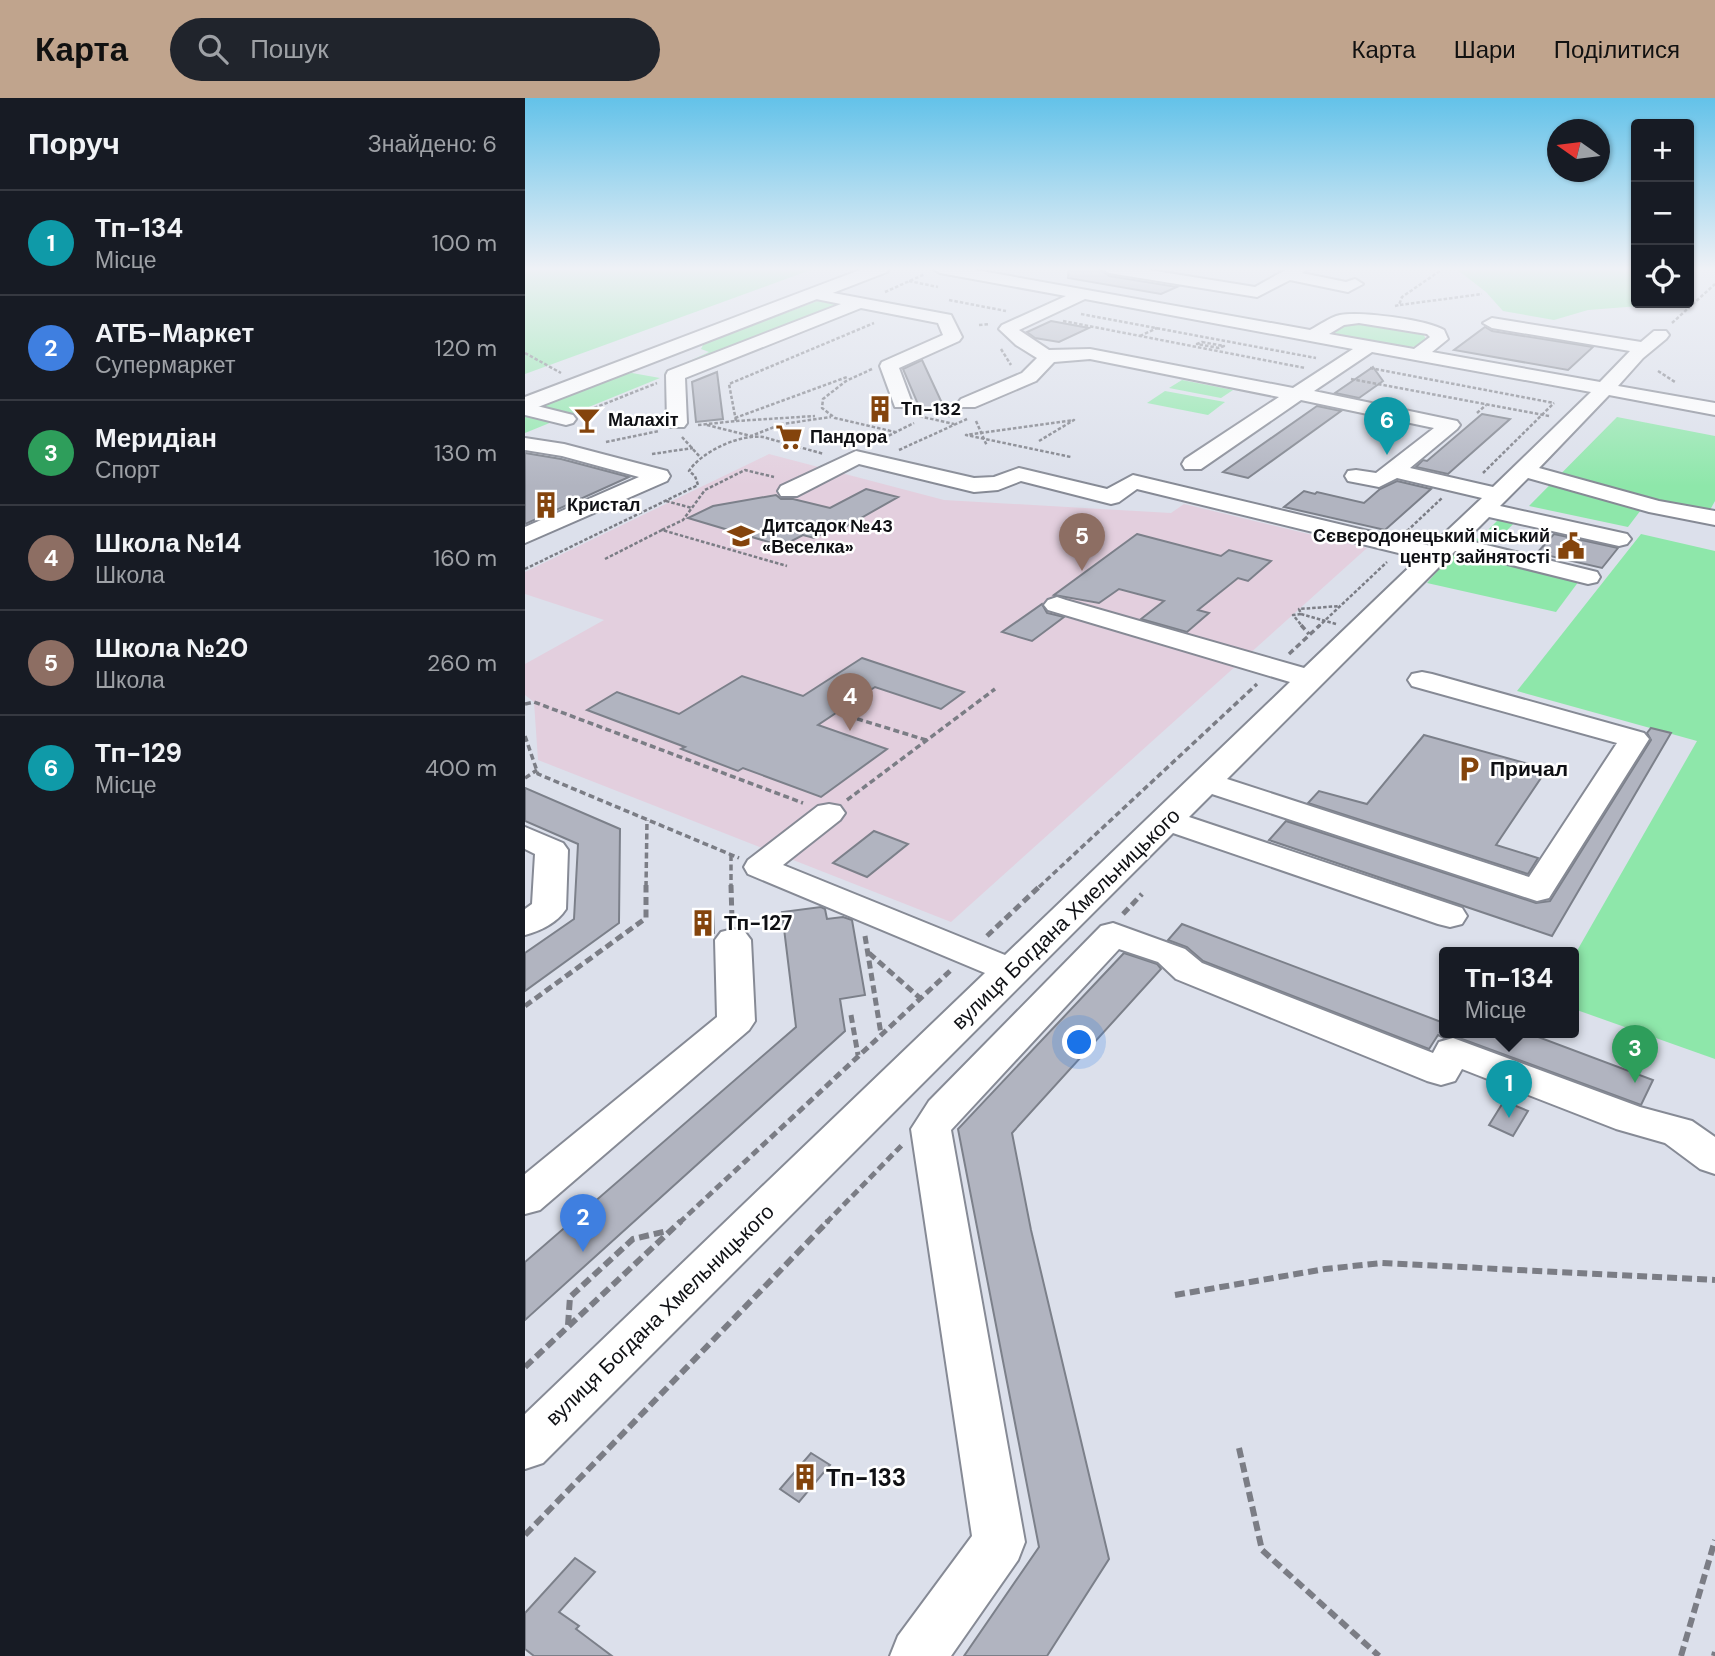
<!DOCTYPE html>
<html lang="uk">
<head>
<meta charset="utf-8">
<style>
	body { margin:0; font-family:"DM Sans",sans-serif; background:#20242c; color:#f1f3f6 }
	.controls { position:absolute; right:21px; top:21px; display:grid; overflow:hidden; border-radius:7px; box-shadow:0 2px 5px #0004 }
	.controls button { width:63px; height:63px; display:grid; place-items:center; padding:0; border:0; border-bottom:2px solid #363941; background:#171b24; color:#f1f3f6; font:35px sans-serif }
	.compass { position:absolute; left:1022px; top:21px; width:63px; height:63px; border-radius:50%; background:#171b24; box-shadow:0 2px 5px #0004; rotate:284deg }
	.you { position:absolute; left:555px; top:945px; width:24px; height:24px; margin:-18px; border:5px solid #fff; border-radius:50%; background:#1a73e8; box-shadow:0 0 0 10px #1a73e833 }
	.badge { display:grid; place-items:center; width:46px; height:46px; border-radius:50%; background:#c0a48d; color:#fff; font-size:23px; font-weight:700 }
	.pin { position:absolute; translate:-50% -58px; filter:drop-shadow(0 2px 4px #0008) }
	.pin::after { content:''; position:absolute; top:37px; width:24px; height:21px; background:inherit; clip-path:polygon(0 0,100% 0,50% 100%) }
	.popup { position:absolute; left:914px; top:849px; width:140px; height:91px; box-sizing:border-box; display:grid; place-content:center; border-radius:7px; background:#171b24; filter:drop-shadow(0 2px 5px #0005); font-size:23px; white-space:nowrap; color:#9ea1a6 }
	.popup b { font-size:26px; color:#f1f3f6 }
	.popup::after { content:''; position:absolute; left:50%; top:100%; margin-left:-14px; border:14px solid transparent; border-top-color:#171b24 }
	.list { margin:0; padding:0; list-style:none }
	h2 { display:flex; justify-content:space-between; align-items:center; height:91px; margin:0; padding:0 28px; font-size:30px }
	h2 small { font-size:23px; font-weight:400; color:#9ea1a6 }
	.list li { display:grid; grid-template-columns:46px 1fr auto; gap:21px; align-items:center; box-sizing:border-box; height:105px; padding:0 28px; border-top:2px solid #363941 }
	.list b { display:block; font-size:26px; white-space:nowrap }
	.list p { margin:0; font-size:23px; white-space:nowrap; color:#9ea1a6 }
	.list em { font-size:23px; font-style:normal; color:#9ea1a6 }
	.icon { flex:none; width:38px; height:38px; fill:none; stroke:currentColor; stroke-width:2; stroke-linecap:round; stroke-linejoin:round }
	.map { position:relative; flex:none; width:1190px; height:1558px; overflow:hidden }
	header { display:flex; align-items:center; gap:42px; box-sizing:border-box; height:98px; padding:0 35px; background:#c0a48d; color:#111 }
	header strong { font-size:33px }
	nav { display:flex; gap:38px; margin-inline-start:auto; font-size:24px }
	.search { width:490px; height:63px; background:#20242c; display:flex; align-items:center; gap:18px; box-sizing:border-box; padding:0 24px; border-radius:38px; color:#9ea1a6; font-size:26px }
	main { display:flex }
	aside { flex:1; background:#171b24 }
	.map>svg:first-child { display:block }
	.education { fill:#e3cfde }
	.green { fill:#8ee7aa }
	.building { fill:#b1b4c0; stroke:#7c808a; stroke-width:2 }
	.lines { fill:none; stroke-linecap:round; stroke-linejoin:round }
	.minor-casing { stroke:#868a95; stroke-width:4 }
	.major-casing { stroke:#868a95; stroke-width:4 }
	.path-far3 { stroke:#7b7d85; stroke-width:2.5; stroke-dasharray:3.5 2; stroke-linecap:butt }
	.path-far2 { stroke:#7b7d85; stroke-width:3.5; stroke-dasharray:6 3.5; stroke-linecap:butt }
	.path-far1 { stroke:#7b7d85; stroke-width:5; stroke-dasharray:8 4.5; stroke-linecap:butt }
	.path { stroke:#7b7d85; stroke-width:6; stroke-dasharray:10 5; stroke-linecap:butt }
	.minor { fill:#fff; fill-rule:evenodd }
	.major { fill:#fff; fill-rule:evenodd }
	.labels { text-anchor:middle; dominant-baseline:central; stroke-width:5; stroke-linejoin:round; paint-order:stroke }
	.far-poi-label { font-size:18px; font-weight:bold; fill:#0f1014; stroke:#fff; text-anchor:start }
	.poi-label { font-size:21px; font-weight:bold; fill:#0f1014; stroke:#fff; text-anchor:start }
	.street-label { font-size:21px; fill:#0f1014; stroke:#fff }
	.near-poi-label { font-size:24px; font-weight:bold; fill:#0f1014; stroke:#fff; text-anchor:start }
</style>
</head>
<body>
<header>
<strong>Карта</strong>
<div class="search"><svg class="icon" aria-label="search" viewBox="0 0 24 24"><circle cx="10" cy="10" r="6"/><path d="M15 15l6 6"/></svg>Пошук</div>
<nav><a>Карта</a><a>Шари</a><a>Поділитися</a></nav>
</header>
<main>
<aside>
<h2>Поруч<small>Знайдено: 6</small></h2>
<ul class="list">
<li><span class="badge" style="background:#0f9aa8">1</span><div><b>Тп-134</b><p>Місце</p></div><em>100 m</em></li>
<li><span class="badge" style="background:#3f7fe0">2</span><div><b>АТБ-Маркет</b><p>Супермаркет</p></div><em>120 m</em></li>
<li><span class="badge" style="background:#2e9e5b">3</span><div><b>Меридіан</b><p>Спорт</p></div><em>130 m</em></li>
<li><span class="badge" style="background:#8d6e63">4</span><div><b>Школа №14</b><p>Школа</p></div><em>160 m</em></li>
<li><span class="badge" style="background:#8d6e63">5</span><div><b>Школа №20</b><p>Школа</p></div><em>260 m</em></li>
<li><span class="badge" style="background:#0f9aa8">6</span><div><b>Тп-129</b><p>Місце</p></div><em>400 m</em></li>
</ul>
</aside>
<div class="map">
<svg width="1190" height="1558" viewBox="0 0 1190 1558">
	<rect width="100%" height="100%" fill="#dce0eb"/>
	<path class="education" d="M244,356L419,402L646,415L659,406L842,450L426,824L13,662L9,604L0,597V566L79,522L0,496V474Z"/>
	<g class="green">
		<path d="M0,170H291L0,276Z"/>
		<path d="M940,170H1111V205H1118L1115,208L1063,212L1029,222L978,213L961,194L934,173Z"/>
		<path d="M301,200L328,205L147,276L139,275L184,254L176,251L179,245Z"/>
		<path d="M834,224L890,233L898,236L901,241L892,248L880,250L808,235L820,225Z"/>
		<path d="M107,275L135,280L0,335V314L94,277Z"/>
		<path d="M657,282L708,292L696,300L644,290Z"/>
		<path d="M640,293L700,304L683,317L622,305Z"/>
		<path d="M1092,319L1190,338V403L1185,412L1125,400L1103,429L1004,408Z"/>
		<path d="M976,419L992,422L964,451L941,443L942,438L954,441Z"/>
		<path d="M1116,436L1190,453V961L1049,911V858L1172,643L992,593Z"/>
		<path d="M928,455L1054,483L1031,514L902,485Z"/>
	</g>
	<g class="building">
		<path d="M544,170H574L584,178L652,189L636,196L543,180Z"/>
		<path d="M526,223L564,230L534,244L510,240L502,234Z"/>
		<path d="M960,229L967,233L1068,249L1043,272L929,252Z"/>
		<path d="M397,262L423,318L395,311L378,271Z"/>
		<path d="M848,269L858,283L834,300L810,295Z"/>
		<path d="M192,274L198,321L171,324L167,284Z"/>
		<path d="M792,308L816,313L723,380L698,374Z"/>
		<path d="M957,316L985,321L923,376L891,369L898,362L902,363Z"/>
		<path d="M0,355L36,361L104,379L0,426Z"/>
		<path d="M872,383L906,391L860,432L759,409L779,393L790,396L792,394L839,405L855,391Z"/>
		<path d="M341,391L373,399L315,432L308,430L289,440L278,437L257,448L163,420L188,408L251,397L256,401H268L305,410Z"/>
		<path d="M612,436L696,458L704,452L746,463L723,483L713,480L673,512L684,515L662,534L616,521L639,503L594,491L574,505L529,497Z"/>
		<path d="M1029,436L1093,450L1077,470L1012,455Z"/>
		<path d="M517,506L522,515L539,519L507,543L477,534Z"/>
		<path d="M337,560L439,594L416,611L350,589L293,627L362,651L296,699L218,670L213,673L156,651L160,649L62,612L92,594L154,616L217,578L278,598Z"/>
		<path d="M1126,630L1146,635L1027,838L744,742L761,723L1011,805L1025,803L1126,642L1122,635Z"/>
		<path d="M899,637L1022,671L971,747L1013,760L1003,776L783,705L794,693L842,706Z"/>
		<path d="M0,690L95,731L94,825L0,893V855L49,821L53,746L0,723Z"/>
		<path d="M349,733L383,746L342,779L308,765Z"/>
		<path d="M296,809L300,811L302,821L318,819L327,822L340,897L315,901L320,933L0,1222V1164L271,929L257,814Z"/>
		<path d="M188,813L189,835L169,838L168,816Z"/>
		<path d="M657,826L919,925L915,934H1000L1128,982L1116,1007L929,938L919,940L913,937L904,951L678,863L662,849L643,842Z"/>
		<path d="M599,855L632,866L636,871L487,1035L506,1132L584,1461L522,1558H439L514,1449L433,1031Z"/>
		<path d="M979,1003L1003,1013L988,1038L964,1027Z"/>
		<path d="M286,1355L305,1367L274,1404L255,1391Z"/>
		<path d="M50,1460L70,1474L34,1514L54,1528L51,1531L87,1558H9L0,1551V1515Z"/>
	</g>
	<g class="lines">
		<defs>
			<g id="minor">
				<path d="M407,170H440L785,232C795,227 805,219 815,217C835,213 903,222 919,232L923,241L907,254L1075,284L1105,253L967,230L958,225L967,220L1116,244L1129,233H1141L1144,237L1141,241L1118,260L1093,288L1190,305V317L1084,297L1014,370L1134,403L1190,413V427L1124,414L1003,380L975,408L1102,436L1106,441L1102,446L1094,448L964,419L941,442L1072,474L1075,479L1072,484L1063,486L930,453L702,681L1004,779L1092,645L887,588L883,582L887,576L897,574L907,576L1119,635L1124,641L1024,800L1012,803L687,696L664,719L937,810L942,818L937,826L925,829L913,826L648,735L18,1365L0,1371V1316L460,875L223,776L219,769L223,762L293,708L304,706L315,708L320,715L315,722L258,767L480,857L765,584L523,512L519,507L523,502L532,499L541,502L779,570L894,460L612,391L594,404L586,406L496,383L473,392L449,394L334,366L272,398H256L253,393L256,388L331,353L449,380L469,379L494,370L582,391L608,377L906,448L957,400L872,380L854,389L823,383L820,378L823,373L831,372L851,375L909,330L776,302L676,371H660L657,366L660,361L754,299L565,261L529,264L511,283L450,309H436L433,305L436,301L497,275L512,260L491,247L474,231L477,227L541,198L415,175ZM560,201L828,251L768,290L565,251L524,252L494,232ZM834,225L902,236L905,239L889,251L804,236L819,227ZM847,254L1066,294L968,389L885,370L932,331L935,327L932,323L789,293Z"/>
				<path d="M576,170H612L730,189L764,170H783L777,175L821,184L830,181L838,186L823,194L765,182L732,199L584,175Z"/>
				<path d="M287,191L426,217L437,239L434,243L374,270L387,305L384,309H370L355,268L357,264L418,237L413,225L336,210L160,280L162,325L159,329H145L142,325L141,277L143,273L316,206L281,199L279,196Z"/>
				<path d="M0,305L48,317L51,321L48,325L41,327L0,317Z"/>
				<path d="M0,340L39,346L142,373L145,378L142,383L0,445V429L114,379L37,358L0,352Z"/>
				<path d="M0,729L38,745L43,752L41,811C32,825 15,833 0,837V811L7,806L10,756L0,751Z"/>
				<path d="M588,825L660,851L677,865L908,955L914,944L928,940L1115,1009L1167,1023L1190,1039V1076L1175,1071L1140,1045L1091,1031L937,971L930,983L916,987L902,983L651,881L633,864L594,851L426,1032L500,1444L493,1462L426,1558H365L373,1538L447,1438L386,1031L404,1003L576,828Z"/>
				<path d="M208,831L220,834L226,842L230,923L224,932L15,1112L0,1116V1076L192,919L190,842L196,834Z"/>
			</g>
			<path id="major" d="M340,170H365L362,174L0,314V299Z"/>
		</defs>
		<use href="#minor" class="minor-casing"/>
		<use href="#major" class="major-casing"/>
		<g class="path-far3">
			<path d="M384,183L413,189"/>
			<path d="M360,194L400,176"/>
			<path d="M424,202L481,213"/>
			<path d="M875,207L957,196"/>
			<path d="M870,208L874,207L877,199L919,170"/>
			<path d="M556,216L791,260"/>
			<path d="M538,223L780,270"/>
			<path d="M1147,225L1190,186"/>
			<path d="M454,227L465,226"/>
			<path d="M615,238L632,230"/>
			<path d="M677,244L699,248L694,250L672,246Z"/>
			<path d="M476,251L486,267"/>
			<path d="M0,255L36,275"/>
			<path d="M845,270L1029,305"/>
			<path d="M347,271L321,283L298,301L297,310L310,320L370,334"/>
			<path d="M1133,273L1150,284"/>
			<path d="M826,281L1024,318"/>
			<path d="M59,314L132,285"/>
			<path d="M952,315L961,307"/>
			<path d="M389,317L429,326"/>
			<path d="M210,320L322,279"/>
			<path d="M211,323L290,318"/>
			<path d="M451,323L462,348"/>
			<path d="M173,327L211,323L204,286L349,225"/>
			<path d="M182,327L226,338L257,326L306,319"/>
			<path d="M157,339L175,359"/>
			<path d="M514,343L549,322L441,337L546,359"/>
			<path d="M81,344L134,333"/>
			<path d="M349,345L389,325"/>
			<path d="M374,352L442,321"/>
			<path d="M127,356L168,350"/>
			<path d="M958,375L1029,305"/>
			<path d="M141,403L167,410"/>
			<path d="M137,432L158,422L180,392L220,372L249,379"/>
			<path d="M882,433L917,400"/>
			<path d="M80,461L137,432L262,468"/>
			<path d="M0,471L173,387L170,378L164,373C177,353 215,336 238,339L299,356"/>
			<path d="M776,516L768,517L778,529"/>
			<path d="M811,526L776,516L774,511L815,508"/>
			<path d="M793,529L862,464"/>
		</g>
		<g class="path-far2">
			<path d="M776,527L784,536"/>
			<path d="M764,556L795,527"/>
			<path d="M0,606L9,604L278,705"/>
			<path d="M323,618L401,642"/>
			<path d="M0,638L13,676L214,760"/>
			<path d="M0,680L12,672"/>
			<path d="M322,702L470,591"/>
			<path d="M206,757V789"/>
			<path d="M121,789L122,722"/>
			<path d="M514,789L732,586"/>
		</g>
		<g class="path-far1">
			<path d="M206,787L207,822"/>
			<path d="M598,816L617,796"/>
			<path d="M340,838L356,936"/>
			<path d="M462,838L516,787"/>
			<path d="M344,855L395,900"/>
			<path d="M0,908L121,820V787"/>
			<path d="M326,917L333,957"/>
			<path d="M154,1125L425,873"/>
			<path d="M301,1125L377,1047"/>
		</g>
		<g class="path">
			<path d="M650,1197L800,1171L857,1165L1190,1182"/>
			<path d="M43,1227L45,1199L108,1141L142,1133"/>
			<path d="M0,1269L156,1123"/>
			<path d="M714,1350L737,1452L854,1558"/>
			<path d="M0,1437L303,1123"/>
			<path d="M1156,1558L1190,1442"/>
			<path d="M1189,1558L1190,1554"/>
		</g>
		<use href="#minor" class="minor"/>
		<use href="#major" class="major"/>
	</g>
	<linearGradient id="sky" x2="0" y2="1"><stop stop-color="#63c2e9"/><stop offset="0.44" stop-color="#eff1f6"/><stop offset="1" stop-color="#eff1f6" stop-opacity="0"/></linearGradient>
	<rect width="1190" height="388" fill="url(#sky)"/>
	<defs>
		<symbol id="building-bare" viewBox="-9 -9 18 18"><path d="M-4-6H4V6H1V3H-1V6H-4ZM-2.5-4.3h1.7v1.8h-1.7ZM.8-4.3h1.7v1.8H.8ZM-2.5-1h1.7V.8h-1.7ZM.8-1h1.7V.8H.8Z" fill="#84440c" stroke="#fff" stroke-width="2.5" paint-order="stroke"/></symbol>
		<symbol id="bar-bare" viewBox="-9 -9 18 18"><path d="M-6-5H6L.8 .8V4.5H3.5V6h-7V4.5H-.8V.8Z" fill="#84440c" stroke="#fff" stroke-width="2.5" paint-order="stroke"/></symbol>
		<symbol id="supermarket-bare" viewBox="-9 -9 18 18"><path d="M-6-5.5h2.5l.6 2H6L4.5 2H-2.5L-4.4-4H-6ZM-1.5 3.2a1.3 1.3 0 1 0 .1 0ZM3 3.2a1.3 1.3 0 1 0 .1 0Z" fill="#84440c" stroke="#fff" stroke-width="2.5" paint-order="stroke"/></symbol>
		<symbol id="school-bare" viewBox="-9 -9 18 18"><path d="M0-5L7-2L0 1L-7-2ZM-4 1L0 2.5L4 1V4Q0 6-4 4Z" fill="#84440c" stroke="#fff" stroke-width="2.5" paint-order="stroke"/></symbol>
		<symbol id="civic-bare" viewBox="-9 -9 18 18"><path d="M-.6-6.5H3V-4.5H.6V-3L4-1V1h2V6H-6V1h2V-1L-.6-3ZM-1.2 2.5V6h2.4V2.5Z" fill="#84440c" stroke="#fff" stroke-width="2.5" paint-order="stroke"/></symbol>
		<symbol id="parking-bare" viewBox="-9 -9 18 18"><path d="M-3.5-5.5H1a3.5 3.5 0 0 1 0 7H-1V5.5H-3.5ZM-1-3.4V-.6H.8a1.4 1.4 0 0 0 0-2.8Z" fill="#84440c" stroke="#fff" stroke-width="2.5" paint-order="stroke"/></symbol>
	</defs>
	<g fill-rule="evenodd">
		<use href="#building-bare" x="336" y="292" width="38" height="38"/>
		<use href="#bar-bare" x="43" y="303" width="38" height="38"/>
		<use href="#supermarket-bare" x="245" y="320" width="38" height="38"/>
		<use href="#building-bare" x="2" y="388" width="38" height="38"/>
		<use href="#school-bare" x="197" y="419" width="38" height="38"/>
		<use href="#civic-bare" x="1027" y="429" width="38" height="38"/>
		<use href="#parking-bare" x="925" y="652" width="38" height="38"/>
		<use href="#building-bare" x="159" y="806" width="38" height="38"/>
		<use href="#building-bare" x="261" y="1360" width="38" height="38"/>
	</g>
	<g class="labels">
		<g class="far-poi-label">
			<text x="376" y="311">Тп-132</text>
			<text x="83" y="322">Малахіт</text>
			<text x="285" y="339">Пандора</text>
			<text x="42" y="407">Кристал</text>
			<text x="237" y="428">Дитсадок №43<tspan x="237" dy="21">«Веселка»</tspan></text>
			<text x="1025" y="438" text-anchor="end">Сєвєродонецький міський<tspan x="1025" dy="21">центр зайнятості</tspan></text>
		</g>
		<g class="poi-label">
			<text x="965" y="671">Причал</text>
			<text x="199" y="825">Тп-127</text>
		</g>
		<g class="street-label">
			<text transform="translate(541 821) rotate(-44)">вулиця Богдана Хмельницького</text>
			<text transform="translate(135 1217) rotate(-44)">вулиця Богдана Хмельницького</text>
		</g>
		<g class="near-poi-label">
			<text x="301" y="1379">Тп-133</text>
		</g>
	</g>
</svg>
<div class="controls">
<button>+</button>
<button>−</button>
<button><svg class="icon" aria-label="locate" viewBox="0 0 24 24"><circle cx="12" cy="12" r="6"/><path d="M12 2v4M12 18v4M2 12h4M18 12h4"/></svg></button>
</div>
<svg class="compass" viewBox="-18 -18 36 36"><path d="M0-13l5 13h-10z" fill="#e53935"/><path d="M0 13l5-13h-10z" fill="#9ea1a6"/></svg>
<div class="you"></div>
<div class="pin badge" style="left:984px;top:1020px;background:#0f9aa8">1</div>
<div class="popup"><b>Тп-134</b>Місце</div>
<div class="pin badge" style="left:58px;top:1154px;background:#3f7fe0">2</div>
<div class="pin badge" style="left:1110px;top:985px;background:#2e9e5b">3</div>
<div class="pin badge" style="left:325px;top:633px;background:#8d6e63">4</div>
<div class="pin badge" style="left:557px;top:473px;background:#8d6e63">5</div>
<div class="pin badge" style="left:862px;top:357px;background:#0f9aa8">6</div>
</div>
</main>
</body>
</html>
